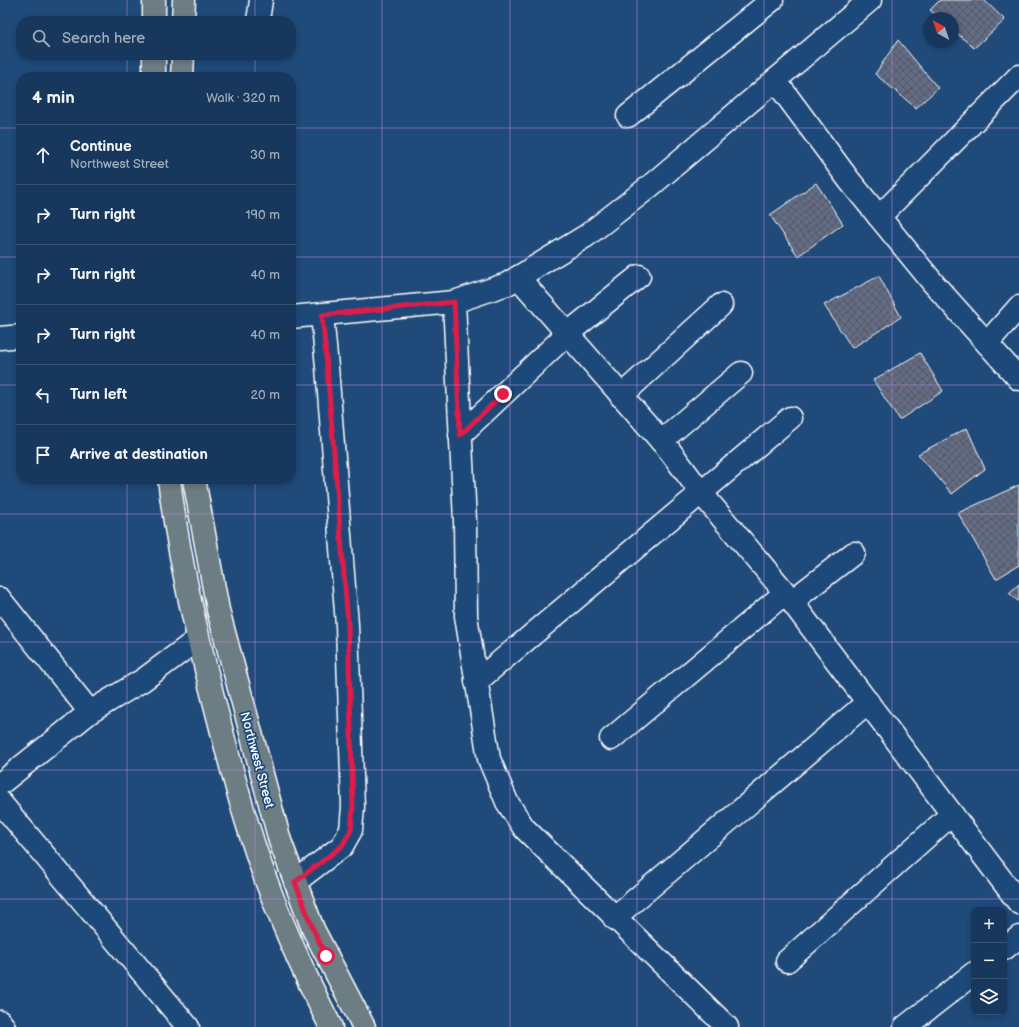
<!DOCTYPE html>
<html lang="en">
<head>
<meta charset="utf-8">
<style>
	body { margin:0; font-family:"Balsamiq Sans",sans-serif; background:#244365; color:#f1f3f6 }
	.controls { position:absolute; right:12px; bottom:12px; display:grid; overflow:hidden; border-radius:8px; box-shadow:0 2px 6px #0003 }
	.controls button { width:36px; height:36px; display:grid; place-items:center; padding:0; border:0; border-bottom:1px solid #365272; background:#17385c; color:#f1f3f6; font:20px sans-serif }
	.compass { position:absolute; left:923px; top:12px; width:36px; height:36px; border-radius:50%; background:#17385c; box-shadow:0 2px 6px #0003; rotate:320deg }
	.stop { position:absolute; width:12px; height:12px; margin:-9px; border:3px solid #e11d48; border-radius:50%; background:#fff }
	.stop.end { background:#e11d48; border-color:#fff; box-shadow:0 1px 4px #0008 }
	.list { margin:0; padding:0; list-style:none }
	h2 { display:flex; justify-content:space-between; align-items:center; height:52px; margin:0; padding:0 16px; font-size:17px }
	h2 small { font-size:13px; font-weight:400; color:#9eacbb }
	.list li { display:grid; grid-template-columns:26px 1fr auto; gap:12px; align-items:center; box-sizing:border-box; height:60px; padding:0 16px; border-top:1px solid #365272 }
	.list b { display:block; font-size:15px; white-space:nowrap }
	.list p { margin:0; font-size:13px; white-space:nowrap; color:#9eacbb }
	.list em { font-size:13px; font-style:normal; color:#9eacbb }
	.icon { flex:none; width:22px; height:22px; fill:none; stroke:currentColor; stroke-width:2; stroke-linecap:round; stroke-linejoin:round }
	.map { position:relative; flex:none; width:1019px; height:1027px; overflow:hidden }
	.search { position:absolute; background:#17385c; box-shadow:0 2px 6px #0003; left:16px; top:16px; width:280px; height:44px; display:flex; align-items:center; gap:10px; box-sizing:border-box; padding:0 14px; border-radius:16px; color:#9eacbb; font-size:15px }
	.panel { position:absolute; background:#17385c; box-shadow:0 2px 6px #0003; left:16px; top:72px; width:280px; height:412px; border-radius:16px }
	.map>svg:first-child { display:block }
	.building { fill:url(#building-cross-hatch); stroke:#fff }
	.lines { fill:none; stroke-linecap:round; stroke-linejoin:round }
	.minor-casing { stroke:#fff; stroke-width:25 }
	.major-casing { stroke:#fff; stroke-width:25 }
	.minor { stroke:#1f4a7a; stroke-width:22 }
	.major { stroke:#6d7d84; stroke-width:22 }
	.route { stroke:#e11d48; stroke-width:5 }
	.grid { fill:none; stroke:#b68bdc; stroke-width:1; stroke-opacity:0.55 }
	.labels { text-anchor:middle; dominant-baseline:central; stroke-width:3.5; stroke-linejoin:round; paint-order:stroke }
	.street-label { font-size:13px; fill:#fff; stroke:#1f4a7a }
</style>
</head>
<body>
<div class="map">
<svg width="1019" height="1027" viewBox="0 0 1019 1027">
	<defs>
		<pattern id="building-cross-hatch" width="8" height="8" patternUnits="userSpaceOnUse"><rect width="8" height="8" fill="#646c86"/><path d="M0 0l8 8M0 8l8-8" fill="none" stroke="#545760"/></pattern>
	</defs>
	<rect width="100%" height="100%" fill="#1f4a7a"/>
	<filter id="ink" filterUnits="userSpaceOnUse"><feTurbulence type="fractalNoise" baseFrequency=".025" numOctaves="2"/><feDisplacementMap in="SourceGraphic" scale="8" xChannelSelector="R" yChannelSelector="G"/><feConvolveMatrix kernelMatrix="1 2 1 2 8 2 1 2 1" color-interpolation-filters="sRGB"/></filter>
	<g filter="url(#ink)">
		<g class="building">
			<path d="M940,0H984L1005,20L974,48L953,30V18H939L930,10Z"/>
			<path d="M898,40L938,88L916,108L875,74Z"/>
			<path d="M816,183L843,224L798,256L770,215Z"/>
			<path d="M879,276L901,317L852,348L824,305Z"/>
			<path d="M920,353L943,391L899,420L873,380Z"/>
			<path d="M967,428L985,469L952,494L918,454Z"/>
			<path d="M1019,485V565L996,579L958,513Z"/>
			<path d="M1019,584V602L1009,593Z"/>
		</g>
		<g class="lines">
			<defs>
				<g id="minor">
					<path d="M258,21L261,0"/>
					<path d="M775,80L849,180L934,284L1019,379"/>
					<path d="M628,116L772,0"/>
					<path d="M879,217L1019,76"/>
					<path d="M518,277L670,451L702,494L783,590L1019,903"/>
					<path d="M454,302L465,521L466,616L489,759L507,802L524,828L727,1027"/>
					<path d="M291,317L454,302L507,284L586,236L649,187L870,0"/>
					<path d="M0,338L21,336"/>
					<path d="M987,343L1019,307"/>
					<path d="M621,396L721,305"/>
					<path d="M460,435L567,334L639,276"/>
					<path d="M661,441L741,373"/>
					<path d="M0,599L90,712"/>
					<path d="M792,601L854,553"/>
					<path d="M476,682L790,418"/>
					<path d="M611,739L785,593"/>
					<path d="M0,784L90,712L143,680L198,639"/>
					<path d="M0,802L188,1027"/>
					<path d="M295,882L342,846L351,830L353,807L347,625L327,367L322,315"/>
					<path d="M614,918L868,702"/>
					<path d="M1004,949L1019,937"/>
					<path d="M787,961L952,814"/>
					<path d="M0,1022L4,1027"/>
					<path d="M905,1027L974,973"/>
				</g>
				<g id="major">
					<path d="M154,21V0"/>
					<path d="M183,21L184,0"/>
					<path d="M154,77V55"/>
					<path d="M182,77L183,55"/>
					<path d="M169,479C178,554 195,627 214,701C225,743 235,785 248,826C268,894 299,964 331,1027"/>
					<path d="M194,479L218,610L280,841L313,929L364,1027"/>
				</g>
			</defs>
			<use href="#minor" class="minor-casing"/>
			<use href="#major" class="major-casing"/>
			<use href="#minor" class="minor"/>
			<use href="#major" class="major"/>
		</g>
	</g>
	<g class="lines" filter="url(#ink)">
		<path class="route" d="M326,956L313,929L295,882L342,846L351,830L353,807L348,624L327,367L322,315L454,302L460,435L503,394"/>
	</g>
	<path class="grid" d="M127,0V21M255,0V21M382,0V1027M510,0V1027M637,0V1027M764,0V1027M892,0V1027M127,55V77M255,55V77M0,128H21M291,128H1019M0,257H21M291,257H1019M0,385H21M291,385H1019M127,479V1027M255,479V1027M0,514H1019M0,642H1019M0,770H1019M0,899H1019"/>
	<g class="labels">
		<g class="street-label">
			<text transform="translate(257 760) rotate(75)">Northwest Street</text>
		</g>
	</g>
</svg>
<div class="controls">
<button>+</button>
<button>−</button>
<button><svg class="icon" aria-label="layers" viewBox="0 0 24 24"><path d="M12 4l9 5-9 5-9-5zM3 14l9 5 9-5"/></svg></button>
</div>
<svg class="compass" viewBox="-18 -18 36 36"><path d="M0-13l5 13h-10z" fill="#e53935"/><path d="M0 13l5-13h-10z" fill="#9eacbb"/></svg>
<div class="stop" style="left:326px;top:956px"></div>
<div class="stop end" style="left:503px;top:394px"></div>
<div class="search"><svg class="icon" aria-label="search" viewBox="0 0 24 24"><circle cx="10" cy="10" r="6"/><path d="M15 15l6 6"/></svg>Search here</div>
<section class="panel">
<h2>4 min<small>Walk · 320 m</small></h2>
<ul class="list">
<li><svg class="icon" aria-label="ahead" viewBox="0 0 24 24"><path d="M12 20V5M6 11l6-6 6 6"/></svg><div><b>Continue</b><p>Northwest Street</p></div><em>30 m</em></li>
<li><svg class="icon" aria-label="right" viewBox="0 0 24 24"><path d="M7 20v-9h11M14 6l5 5-5 5"/></svg><div><b>Turn right</b></div><em>190 m</em></li>
<li><svg class="icon" aria-label="right" viewBox="0 0 24 24"><path d="M7 20v-9h11M14 6l5 5-5 5"/></svg><div><b>Turn right</b></div><em>40 m</em></li>
<li><svg class="icon" aria-label="right" viewBox="0 0 24 24"><path d="M7 20v-9h11M14 6l5 5-5 5"/></svg><div><b>Turn right</b></div><em>40 m</em></li>
<li><svg class="icon" aria-label="left" viewBox="0 0 24 24"><path d="M17 20v-9H6M10 6l-5 5 5 5"/></svg><div><b>Turn left</b></div><em>20 m</em></li>
<li><svg class="icon" aria-label="arrive" viewBox="0 0 24 24"><path d="M6 21V4h12l-3 4 3 4H6"/></svg><div><b>Arrive at destination</b></div></li>
</ul>
</section>
</div>
</body>
</html>
